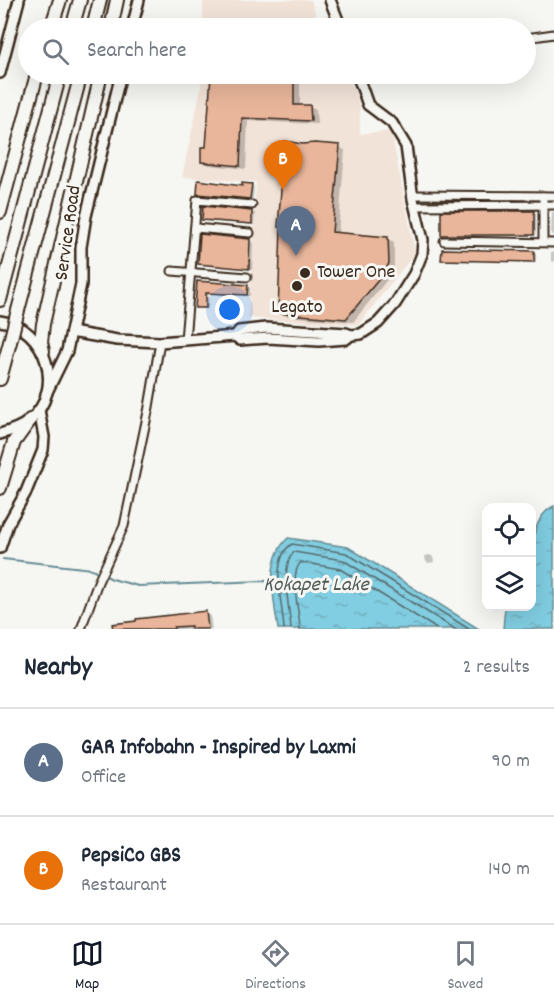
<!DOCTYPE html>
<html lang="en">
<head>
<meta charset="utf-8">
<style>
	body { margin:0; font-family:Dekko,sans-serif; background:#f2f2f3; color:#1f2937 }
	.controls { position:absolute; right:18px; bottom:18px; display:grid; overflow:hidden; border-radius:12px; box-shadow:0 6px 24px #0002 }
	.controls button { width:54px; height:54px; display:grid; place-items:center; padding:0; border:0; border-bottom:2px solid #e0e1e3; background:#fff; color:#1f2937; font:30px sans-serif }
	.you { position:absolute; left:230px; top:310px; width:21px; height:21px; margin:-15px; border:4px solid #fff; border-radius:50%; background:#1a73e8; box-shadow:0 0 0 9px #1a73e833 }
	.badge { display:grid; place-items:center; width:39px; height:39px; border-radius:50%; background:#111827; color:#fff; font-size:20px; font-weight:700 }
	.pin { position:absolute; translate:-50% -50px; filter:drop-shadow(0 2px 3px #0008) }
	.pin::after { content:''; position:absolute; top:32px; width:21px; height:18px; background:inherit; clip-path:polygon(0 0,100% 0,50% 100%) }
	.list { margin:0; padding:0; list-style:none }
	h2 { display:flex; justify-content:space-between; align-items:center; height:78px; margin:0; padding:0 24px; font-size:26px }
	h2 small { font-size:20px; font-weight:400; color:#747a83 }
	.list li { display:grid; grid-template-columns:39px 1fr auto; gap:18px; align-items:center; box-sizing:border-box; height:108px; padding:0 24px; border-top:2px solid #e0e1e3 }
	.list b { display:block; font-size:22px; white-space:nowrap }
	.list p { margin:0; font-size:20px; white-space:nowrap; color:#747a83 }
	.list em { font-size:20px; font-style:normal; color:#747a83 }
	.icon { flex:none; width:33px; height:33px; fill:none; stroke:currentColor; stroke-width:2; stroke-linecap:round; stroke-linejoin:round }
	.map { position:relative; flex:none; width:554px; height:629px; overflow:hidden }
	.search { position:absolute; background:#fff; box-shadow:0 6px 24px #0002; left:18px; right:18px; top:18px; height:66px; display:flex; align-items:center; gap:15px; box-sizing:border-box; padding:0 21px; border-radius:33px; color:#747a83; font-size:22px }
	.sheet { height:294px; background:#fff }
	nav { display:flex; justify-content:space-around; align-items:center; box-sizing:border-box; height:84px; border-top:2px solid #e0e1e3; background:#fff; font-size:16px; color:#747a83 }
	nav a { display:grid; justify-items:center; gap:3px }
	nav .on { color:#111827 }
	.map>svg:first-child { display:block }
	.built { fill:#f2e3d8 }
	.water { fill:url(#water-ripples); stroke:#658c93; stroke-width:1.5 }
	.shadow { fill:#0003 }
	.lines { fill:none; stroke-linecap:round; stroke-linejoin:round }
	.shore { stroke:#576b6c; stroke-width:1.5 }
	.stream { stroke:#658c93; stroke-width:2 }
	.building { fill:#e9b69b; stroke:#3b2a1e; stroke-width:1.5 }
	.street-casing { stroke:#3b2a1e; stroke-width:11 }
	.secondary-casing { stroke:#3b2a1e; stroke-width:14 }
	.highway-casing { stroke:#3b2a1e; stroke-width:16 }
	.street { stroke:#f6f6f2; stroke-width:7 }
	.secondary { stroke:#f6f6f2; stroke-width:9 }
	.highway { stroke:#f6f6f2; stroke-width:12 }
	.highway-bridge-casing { stroke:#3b2a1e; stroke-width:16; stroke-linecap:butt }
	.highway-bridge { stroke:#f6f6f2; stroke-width:12 }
	.poi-dot { fill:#3b2a1e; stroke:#f6f6f2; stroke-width:2 }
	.labels { text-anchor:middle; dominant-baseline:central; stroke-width:6; stroke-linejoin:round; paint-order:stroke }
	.street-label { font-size:20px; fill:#3b2a1e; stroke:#f6f6f2 }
	.poi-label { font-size:20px; fill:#3b2a1e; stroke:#f6f6f2; text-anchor:start }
	.water-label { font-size:21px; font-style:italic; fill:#505b58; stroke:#f6f6f2 }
</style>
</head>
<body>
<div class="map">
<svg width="554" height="629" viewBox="0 0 554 629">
	<defs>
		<pattern id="water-ripples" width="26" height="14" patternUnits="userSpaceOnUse" patternTransform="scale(1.5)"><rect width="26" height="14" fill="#81cde1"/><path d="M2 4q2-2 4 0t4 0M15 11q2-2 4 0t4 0" fill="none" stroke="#70b0c1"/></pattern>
	</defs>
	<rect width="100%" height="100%" fill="#f6f6f2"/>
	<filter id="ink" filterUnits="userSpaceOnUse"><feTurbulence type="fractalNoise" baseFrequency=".0167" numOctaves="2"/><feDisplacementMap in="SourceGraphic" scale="12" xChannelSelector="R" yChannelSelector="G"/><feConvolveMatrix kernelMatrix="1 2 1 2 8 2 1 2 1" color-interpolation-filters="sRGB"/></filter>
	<g filter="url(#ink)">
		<g class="built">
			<path d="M203,0H311L320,28H203Z"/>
			<path d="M201,74H348L360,107V134L391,131L415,253L358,325L248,318L256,182L182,177L201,88Z"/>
		</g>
		<g class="water">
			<path d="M554,506V629H503L505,607L532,606C532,578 524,520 554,506Z"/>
			<path d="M288,538L348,547L479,629H278C274,600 264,560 288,538Z"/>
		</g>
		<g class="shadow">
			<path d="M213,74H302L306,81L300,82V107H310L316,110L317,124L248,121L246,169L209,165L203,161L208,149Z"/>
			<path d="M302,146L339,147L345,150L338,234L388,239L394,242V267L390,276L353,322L286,316L280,312Z"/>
			<path d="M251,186L254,187L253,199L198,194Z"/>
			<path d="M204,208L252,212L255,213L254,225L206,221L204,219Z"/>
			<path d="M534,212L536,214V236L443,234Z"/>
			<path d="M552,212H554V236L551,234Z"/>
			<path d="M250,240L253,242L252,270L200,263Z"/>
			<path d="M534,252L536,254V263L443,259Z"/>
			<path d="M551,252H554V262L551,261Z"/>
			<path d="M198,283L248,287L250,288V296L209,294L208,309L199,308L196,307Z"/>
			<path d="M430,555L433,557L434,562L429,563L426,562L425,556Z"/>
			<path d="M206,612L210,615L212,629H115L114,625Z"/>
		</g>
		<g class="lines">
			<g class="shore">
				<path d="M284,629C283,607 269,558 292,544L346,553L469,629"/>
				<path d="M291,629C290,609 279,567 294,552L343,560L455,629"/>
				<path d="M300,629C300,612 288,575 301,562L340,569L437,629"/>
			</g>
			<path class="stream" d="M3,559L92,569L112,579L138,586L266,581L275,585"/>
		</g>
		<g class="building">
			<path d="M211,74H299L301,78L294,79V105H310L311,121L242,118L240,166L201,162V147H206Z"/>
			<path d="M285,141L302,144L315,143L340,145L332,232L388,237L389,263L384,273L346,319L278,313L281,227H278Z"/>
			<path d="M198,180L242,186V183L252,184L250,199L197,194Z"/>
			<path d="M203,206L252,211V224L202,220Z"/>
			<rect x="441" y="211" width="93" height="24"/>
			<path d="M200,234L250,239L249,269L198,264Z"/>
			<path d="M442,249L534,251V262L441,260Z"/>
			<path d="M197,281L248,285L247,295L206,293V308H195Z"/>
			<path d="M206,611L208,629H191V626L174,627V629H113L112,624L136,621V619Z"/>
		</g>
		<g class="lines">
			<defs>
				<g id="street">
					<path d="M526,38L554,34"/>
					<path d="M413,195L554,196"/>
					<path d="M415,206L554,205"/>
					<path d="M195,228L250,233"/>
					<path d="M444,241L554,243"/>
					<path d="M543,242V196"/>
					<path d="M172,271L247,277"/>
					<path d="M185,340L197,200L252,205"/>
					<path d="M81,629L98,582L124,526L149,407L160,342"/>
				</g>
				<g id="secondary">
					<path d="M330,0L341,28"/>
					<path d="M132,28L139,0"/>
					<path d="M0,73L19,0"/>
					<path d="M0,321C47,326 66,391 29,421C20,428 11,431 0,434"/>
					<path d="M71,332L117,340L160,342L235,336L239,331L266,328L346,333L351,335"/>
					<path d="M235,336L240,340L268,338L319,341L346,339L351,335L361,334L378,323L395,304L414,274L422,254L423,240L413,199L406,146L392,123L368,105L357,74"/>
					<path d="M46,394L67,351L81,284V247L86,216L121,74"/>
					<path d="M0,548L8,524L26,492L43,450L44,437L39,410"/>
				</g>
				<g id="highway">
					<path d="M51,28L60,0"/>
					<path d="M72,28L80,0"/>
					<path d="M93,28L100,0"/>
					<path d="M111,28L117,0"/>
					<path d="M0,212L37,74"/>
					<path d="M0,300L60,74"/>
					<path d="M16,318L81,74"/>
					<path d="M43,351L41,342L43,324L101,74"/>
					<path d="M0,379L10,342"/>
					<path d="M0,488L14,442L30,420"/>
				</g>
			</defs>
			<use href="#street" class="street-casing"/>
			<use href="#secondary" class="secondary-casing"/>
			<use href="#highway" class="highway-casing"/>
			<use href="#street" class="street"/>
			<use href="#secondary" class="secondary"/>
			<use href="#highway" class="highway"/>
			<defs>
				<path id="highway-bridge" d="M10,342L16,318"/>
			</defs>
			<use href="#highway-bridge" class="highway-bridge-casing"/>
			<use href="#highway-bridge" class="highway-bridge"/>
		</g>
	</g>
	<g class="poi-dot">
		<circle cx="305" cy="273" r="6"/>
		<circle cx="297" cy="286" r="6"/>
	</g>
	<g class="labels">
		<g class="street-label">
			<text transform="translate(69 233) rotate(-82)">Service Road</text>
		</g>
		<g class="poi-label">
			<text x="317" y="273">Tower One</text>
			<text x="297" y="308" text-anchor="middle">Legato</text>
		</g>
		<g class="water-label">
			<text x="316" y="586">Kokapet Lake</text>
		</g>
	</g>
</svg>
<div class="controls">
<button><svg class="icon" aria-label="locate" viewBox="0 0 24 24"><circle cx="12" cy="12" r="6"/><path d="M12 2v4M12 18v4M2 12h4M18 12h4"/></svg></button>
<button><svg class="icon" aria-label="layers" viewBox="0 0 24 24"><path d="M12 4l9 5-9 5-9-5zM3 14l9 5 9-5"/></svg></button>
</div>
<div class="you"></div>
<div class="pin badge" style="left:296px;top:256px;background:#5c6f8a">A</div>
<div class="pin badge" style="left:283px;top:190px;background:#e8710a">B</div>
<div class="search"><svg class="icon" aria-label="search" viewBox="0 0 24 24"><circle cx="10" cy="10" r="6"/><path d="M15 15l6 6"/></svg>Search here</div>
</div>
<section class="sheet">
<h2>Nearby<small>2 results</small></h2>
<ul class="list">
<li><span class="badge" style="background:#5c6f8a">A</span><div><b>GAR Infobahn - Inspired by Laxmi</b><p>Office</p></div><em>90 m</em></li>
<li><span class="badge" style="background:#e8710a">B</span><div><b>PepsiCo GBS</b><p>Restaurant</p></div><em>140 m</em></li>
</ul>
</section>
<nav>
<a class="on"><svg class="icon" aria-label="map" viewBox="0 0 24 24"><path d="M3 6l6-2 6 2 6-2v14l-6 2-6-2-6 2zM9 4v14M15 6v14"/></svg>Map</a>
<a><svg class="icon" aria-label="directions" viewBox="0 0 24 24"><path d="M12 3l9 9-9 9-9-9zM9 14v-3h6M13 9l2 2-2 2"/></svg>Directions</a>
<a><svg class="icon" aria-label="saved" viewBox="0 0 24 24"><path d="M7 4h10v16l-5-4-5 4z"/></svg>Saved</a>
</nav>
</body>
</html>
